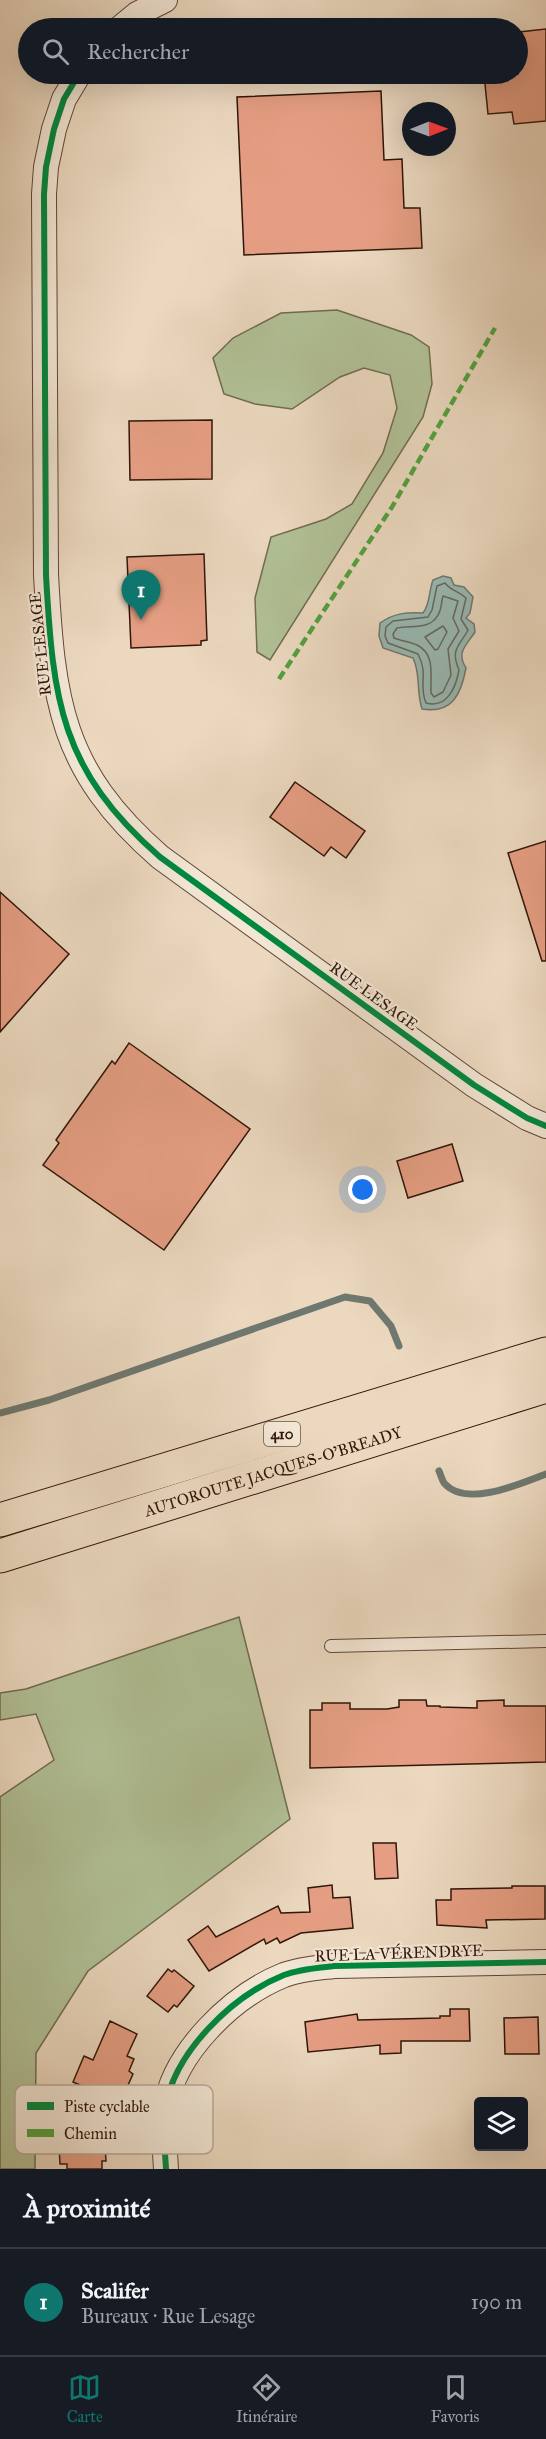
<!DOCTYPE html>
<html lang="fr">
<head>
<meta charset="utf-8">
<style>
	body { margin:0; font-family:"IM FELL Great Primer",serif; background:#20242c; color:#f1f3f6 }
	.controls { position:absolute; right:18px; bottom:18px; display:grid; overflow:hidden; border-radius:6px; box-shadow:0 6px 24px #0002 }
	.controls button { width:54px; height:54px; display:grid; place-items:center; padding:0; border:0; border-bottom:2px solid #363941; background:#171b24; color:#f1f3f6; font:30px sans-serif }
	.compass { position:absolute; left:402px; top:102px; width:54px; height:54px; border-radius:50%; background:#171b24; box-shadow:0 6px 24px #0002; rotate:89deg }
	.you { position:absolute; left:363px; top:1190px; width:21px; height:21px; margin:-15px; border:4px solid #fff; border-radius:50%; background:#1a73e8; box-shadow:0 0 0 9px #1a73e833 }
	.badge { display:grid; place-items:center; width:39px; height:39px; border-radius:50%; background:#0f766e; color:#fff; font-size:20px; font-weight:700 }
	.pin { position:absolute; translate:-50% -50px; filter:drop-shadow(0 2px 3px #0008) }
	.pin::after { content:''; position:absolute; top:32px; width:21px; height:18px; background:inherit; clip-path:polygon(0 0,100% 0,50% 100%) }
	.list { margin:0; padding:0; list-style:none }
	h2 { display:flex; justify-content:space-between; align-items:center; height:78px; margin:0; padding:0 24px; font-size:26px }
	h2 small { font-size:20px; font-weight:400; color:#9ea1a6 }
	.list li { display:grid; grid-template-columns:39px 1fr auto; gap:18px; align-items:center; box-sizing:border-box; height:108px; padding:0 24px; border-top:2px solid #363941 }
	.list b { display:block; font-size:22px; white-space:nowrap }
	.list p { margin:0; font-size:20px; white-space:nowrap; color:#9ea1a6 }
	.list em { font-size:20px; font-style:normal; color:#9ea1a6 }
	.icon { flex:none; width:33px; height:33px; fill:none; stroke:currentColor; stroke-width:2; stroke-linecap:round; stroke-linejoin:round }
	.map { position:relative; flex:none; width:546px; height:2169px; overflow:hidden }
	.search { position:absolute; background:#171b24; box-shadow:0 6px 24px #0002; left:18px; right:18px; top:18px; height:66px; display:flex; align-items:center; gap:15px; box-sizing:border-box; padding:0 21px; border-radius:33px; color:#9ea1a6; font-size:22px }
	.sheet { height:186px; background:#171b24 }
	nav { display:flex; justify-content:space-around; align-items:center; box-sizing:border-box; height:84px; border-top:2px solid #363941; background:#171b24; font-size:16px; color:#9ea1a6 }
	nav a { display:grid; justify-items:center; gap:3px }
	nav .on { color:#0f766e }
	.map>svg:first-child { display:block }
	.green { fill:#b1c096; stroke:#716b50; stroke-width:1.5 }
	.water { fill:#98b9b4; stroke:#6f7870; stroke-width:1.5 }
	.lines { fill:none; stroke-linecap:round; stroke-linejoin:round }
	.shore { stroke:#64685f; stroke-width:1.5 }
	.stream { stroke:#6f7870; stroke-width:7 }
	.building { fill:#e59e83; stroke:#31160a; stroke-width:1.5 }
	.service-casing { stroke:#604637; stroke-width:14 }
	.minor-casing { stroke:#604637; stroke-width:26 }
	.motorway-casing { stroke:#31160a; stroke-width:35 }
	.service { stroke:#f2e6d5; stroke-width:12 }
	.minor { stroke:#f2e6d5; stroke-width:24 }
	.motorway { stroke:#ebd8bf; stroke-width:33 }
	.quiet { stroke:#52a13e; stroke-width:4.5; stroke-dasharray:9 4.5; stroke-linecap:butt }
	.cycleway-casing { stroke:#f2e6d5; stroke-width:10 }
	.cycleway { stroke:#00873e; stroke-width:6 }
	.labels { text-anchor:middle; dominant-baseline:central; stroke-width:4.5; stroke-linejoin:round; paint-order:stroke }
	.shield { fill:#f2e6d5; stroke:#6b5447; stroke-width:1.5 }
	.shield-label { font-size:15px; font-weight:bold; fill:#31160a }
	.street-label { font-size:16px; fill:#31160a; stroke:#f2e6d5 }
	.key { fill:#f2e6d5; stroke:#b8a898; stroke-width:1.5 }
	.key-label { font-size:16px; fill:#31160a }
</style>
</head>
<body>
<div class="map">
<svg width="546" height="2169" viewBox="0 0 546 2169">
	<rect width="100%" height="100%" fill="#ebd8bf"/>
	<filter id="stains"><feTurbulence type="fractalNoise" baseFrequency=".00333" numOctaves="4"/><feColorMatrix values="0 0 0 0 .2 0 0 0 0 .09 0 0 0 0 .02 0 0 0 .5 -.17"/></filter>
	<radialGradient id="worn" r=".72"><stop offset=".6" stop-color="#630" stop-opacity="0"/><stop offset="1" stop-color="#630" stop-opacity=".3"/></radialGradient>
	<g class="green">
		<path d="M337,310L411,335L429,347L432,384L423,417L270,660L257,652L255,598L271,537L326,519L352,504L383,453L397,408L390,375L364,368L340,377L292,409L255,404L224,394L213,358L233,338L281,313Z"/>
		<path d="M239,1617L290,1819L88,1971L36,2053L35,2169H0V1797L54,1760L36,1714L0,1720V1693L26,1689Z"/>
	</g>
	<path class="water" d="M443,576L451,578L454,585L464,587L473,597L470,613L466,618L474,624L475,632C466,646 456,652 466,668C461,695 452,714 422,709C416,691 421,674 413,658L383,648L379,636L380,623C394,613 407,612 423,613C430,605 429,590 433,580Z"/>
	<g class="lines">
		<g class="shore">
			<path d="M445,583C451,591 459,591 466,598L461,619L468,630C459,647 450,649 459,670C456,687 447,709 426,703C418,684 429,675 418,654L388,643L385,636L386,627L393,621L428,617L432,610L437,586Z"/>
			<path d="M443,596L458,601L453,618L459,631L448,649L451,675L443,692L434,697L431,693C430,677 436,654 417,645C410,642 402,641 394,638L393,634L397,628C411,625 430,630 438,615C442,609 441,602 443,596Z"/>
			<path d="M443,626L447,632L438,649L435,650L425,637Z"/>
		</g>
		<g class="stream">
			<path d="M0,1413L49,1400L345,1297L370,1301L391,1326L399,1346"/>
			<path d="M439,1471C441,1475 442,1481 445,1484C467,1508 522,1483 546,1474"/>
		</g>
	</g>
	<g class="building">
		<path d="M546,29V121L514,124L512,112L488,114L484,74H518L519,32Z"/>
		<path d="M381,91L384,160L402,159L404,208H420L422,248L244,255L237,97Z"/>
		<path d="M212,420V479L130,480L129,421Z"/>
		<path d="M204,554L207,640L201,641V645L131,648L127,557Z"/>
		<path d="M295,782L365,831L346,858L331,847L324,856L270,817Z"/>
		<path d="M546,841V961H542L508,853Z"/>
		<path d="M0,892L69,954L0,1032Z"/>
		<path d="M129,1043L250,1129L164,1250L43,1165L59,1143L56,1140L112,1061L115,1064Z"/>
		<path d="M452,1144L463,1181L408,1198L397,1161Z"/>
		<path d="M399,1700H426L427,1706H440V1707L477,1708V1701L504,1700V1706H546V1762L310,1768V1710H322V1703H350V1709H387L399,1707Z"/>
		<path d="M373,1843H396L398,1878L375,1879Z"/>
		<path d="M332,1885L333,1898L350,1897L353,1928L301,1933L280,1943L277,1938L266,1944L264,1939L209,1971L188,1940L208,1926L216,1937L278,1906L281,1913L310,1912L308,1888Z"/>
		<path d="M512,1886H545V1919L486,1920L487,1928L437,1925L436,1900H451V1889L512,1888Z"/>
		<path d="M168,1969L172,1972L174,1970L194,1986L177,2007L174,2005L168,2012L147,1996Z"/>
		<path d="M450,2009H469L470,2041H401V2053L380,2054V2045L308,2052L305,2022L357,2014L358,2020L440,2018V2016H450Z"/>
		<path d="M538,2017L539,2054H505L504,2018Z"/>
		<path d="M110,2021L137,2034L127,2056L134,2059L129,2071L133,2074L125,2092L116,2087L109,2101L79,2088L80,2085L73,2082L84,2056L93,2060Z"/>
		<path d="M105,2145L106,2161H102V2169H67V2164H60L59,2146Z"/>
	</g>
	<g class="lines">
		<defs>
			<path id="service" d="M331,1646L546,1641"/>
			<g id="minor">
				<path d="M120,28L137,14L165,0"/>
				<path d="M79,74L64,99L54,129L46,167L44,194L46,575C53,700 60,770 160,857L474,1085L527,1118L546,1126"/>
				<path d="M166,2169C165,2149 162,2128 165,2109C174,2052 232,1996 284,1975C300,1969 317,1968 334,1966L546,1962"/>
			</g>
			<g id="motorway">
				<path d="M0,1520L546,1354"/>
				<path id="s1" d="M0,1556L546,1386"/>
			</g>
		</defs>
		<use href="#service" class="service-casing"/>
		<use href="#minor" class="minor-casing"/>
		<use href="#motorway" class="motorway-casing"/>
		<use href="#service" class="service"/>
		<use href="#minor" class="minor"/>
		<use href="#motorway" class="motorway"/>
		<path class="quiet" d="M279,679L392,507L495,328"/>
		<defs>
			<g id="cycleway">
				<path d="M79,74L64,99L54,129L46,167L44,194L46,575C53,700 60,770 160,857L474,1085L527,1118L546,1126"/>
				<path d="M166,2169C165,2149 162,2128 165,2109C174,2052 232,1996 284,1975C300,1969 317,1968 334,1966L546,1962"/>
			</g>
		</defs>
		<use href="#cycleway" class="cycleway-casing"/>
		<use href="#cycleway" class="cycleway"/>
	</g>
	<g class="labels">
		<rect class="shield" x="264" y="1422" width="36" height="24" rx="4.5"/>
		<g class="shield-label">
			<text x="282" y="1434">410</text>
		</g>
		<g class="street-label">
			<text transform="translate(40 644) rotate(-96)">RUE LESAGE</text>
			<text transform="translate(374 996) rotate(36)">RUE LESAGE</text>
			<text stroke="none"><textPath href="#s1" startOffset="286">AUTOROUTE JACQUES-O'BREADY</textPath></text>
			<text transform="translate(399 1953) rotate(-2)">RUE LA VÉRENDRYE</text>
		</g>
	</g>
	<rect x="15" y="2085" width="198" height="69" rx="9" class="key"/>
	<rect x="27" y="2102" width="27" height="8" fill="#00873e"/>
	<rect x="27" y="2129" width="27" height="8" fill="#52a13e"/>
	<g class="key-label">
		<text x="64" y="2112">Piste cyclable</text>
		<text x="64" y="2139">Chemin</text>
	</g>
	<rect width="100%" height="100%" filter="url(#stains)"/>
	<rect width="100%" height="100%" fill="url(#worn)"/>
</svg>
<div class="controls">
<button><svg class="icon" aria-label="layers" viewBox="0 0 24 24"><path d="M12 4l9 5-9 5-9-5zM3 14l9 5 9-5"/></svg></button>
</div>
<svg class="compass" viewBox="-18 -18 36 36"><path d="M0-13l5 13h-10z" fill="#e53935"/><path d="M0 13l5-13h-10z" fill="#9ea1a6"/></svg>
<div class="you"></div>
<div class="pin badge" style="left:141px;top:620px">1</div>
<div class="search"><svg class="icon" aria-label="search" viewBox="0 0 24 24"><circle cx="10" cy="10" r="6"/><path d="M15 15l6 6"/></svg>Rechercher</div>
</div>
<section class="sheet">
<h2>À proximité<small></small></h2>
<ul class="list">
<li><span class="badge">1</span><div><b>Scalifer</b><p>Bureaux · Rue Lesage</p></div><em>190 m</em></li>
</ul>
</section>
<nav>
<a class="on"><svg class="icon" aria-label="map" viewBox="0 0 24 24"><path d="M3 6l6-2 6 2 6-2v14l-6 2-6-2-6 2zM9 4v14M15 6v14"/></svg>Carte</a>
<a><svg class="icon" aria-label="directions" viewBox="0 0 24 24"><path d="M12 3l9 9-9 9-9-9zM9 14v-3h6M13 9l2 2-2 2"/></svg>Itinéraire</a>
<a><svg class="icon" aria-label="saved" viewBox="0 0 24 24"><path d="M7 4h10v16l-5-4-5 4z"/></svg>Favoris</a>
</nav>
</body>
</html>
